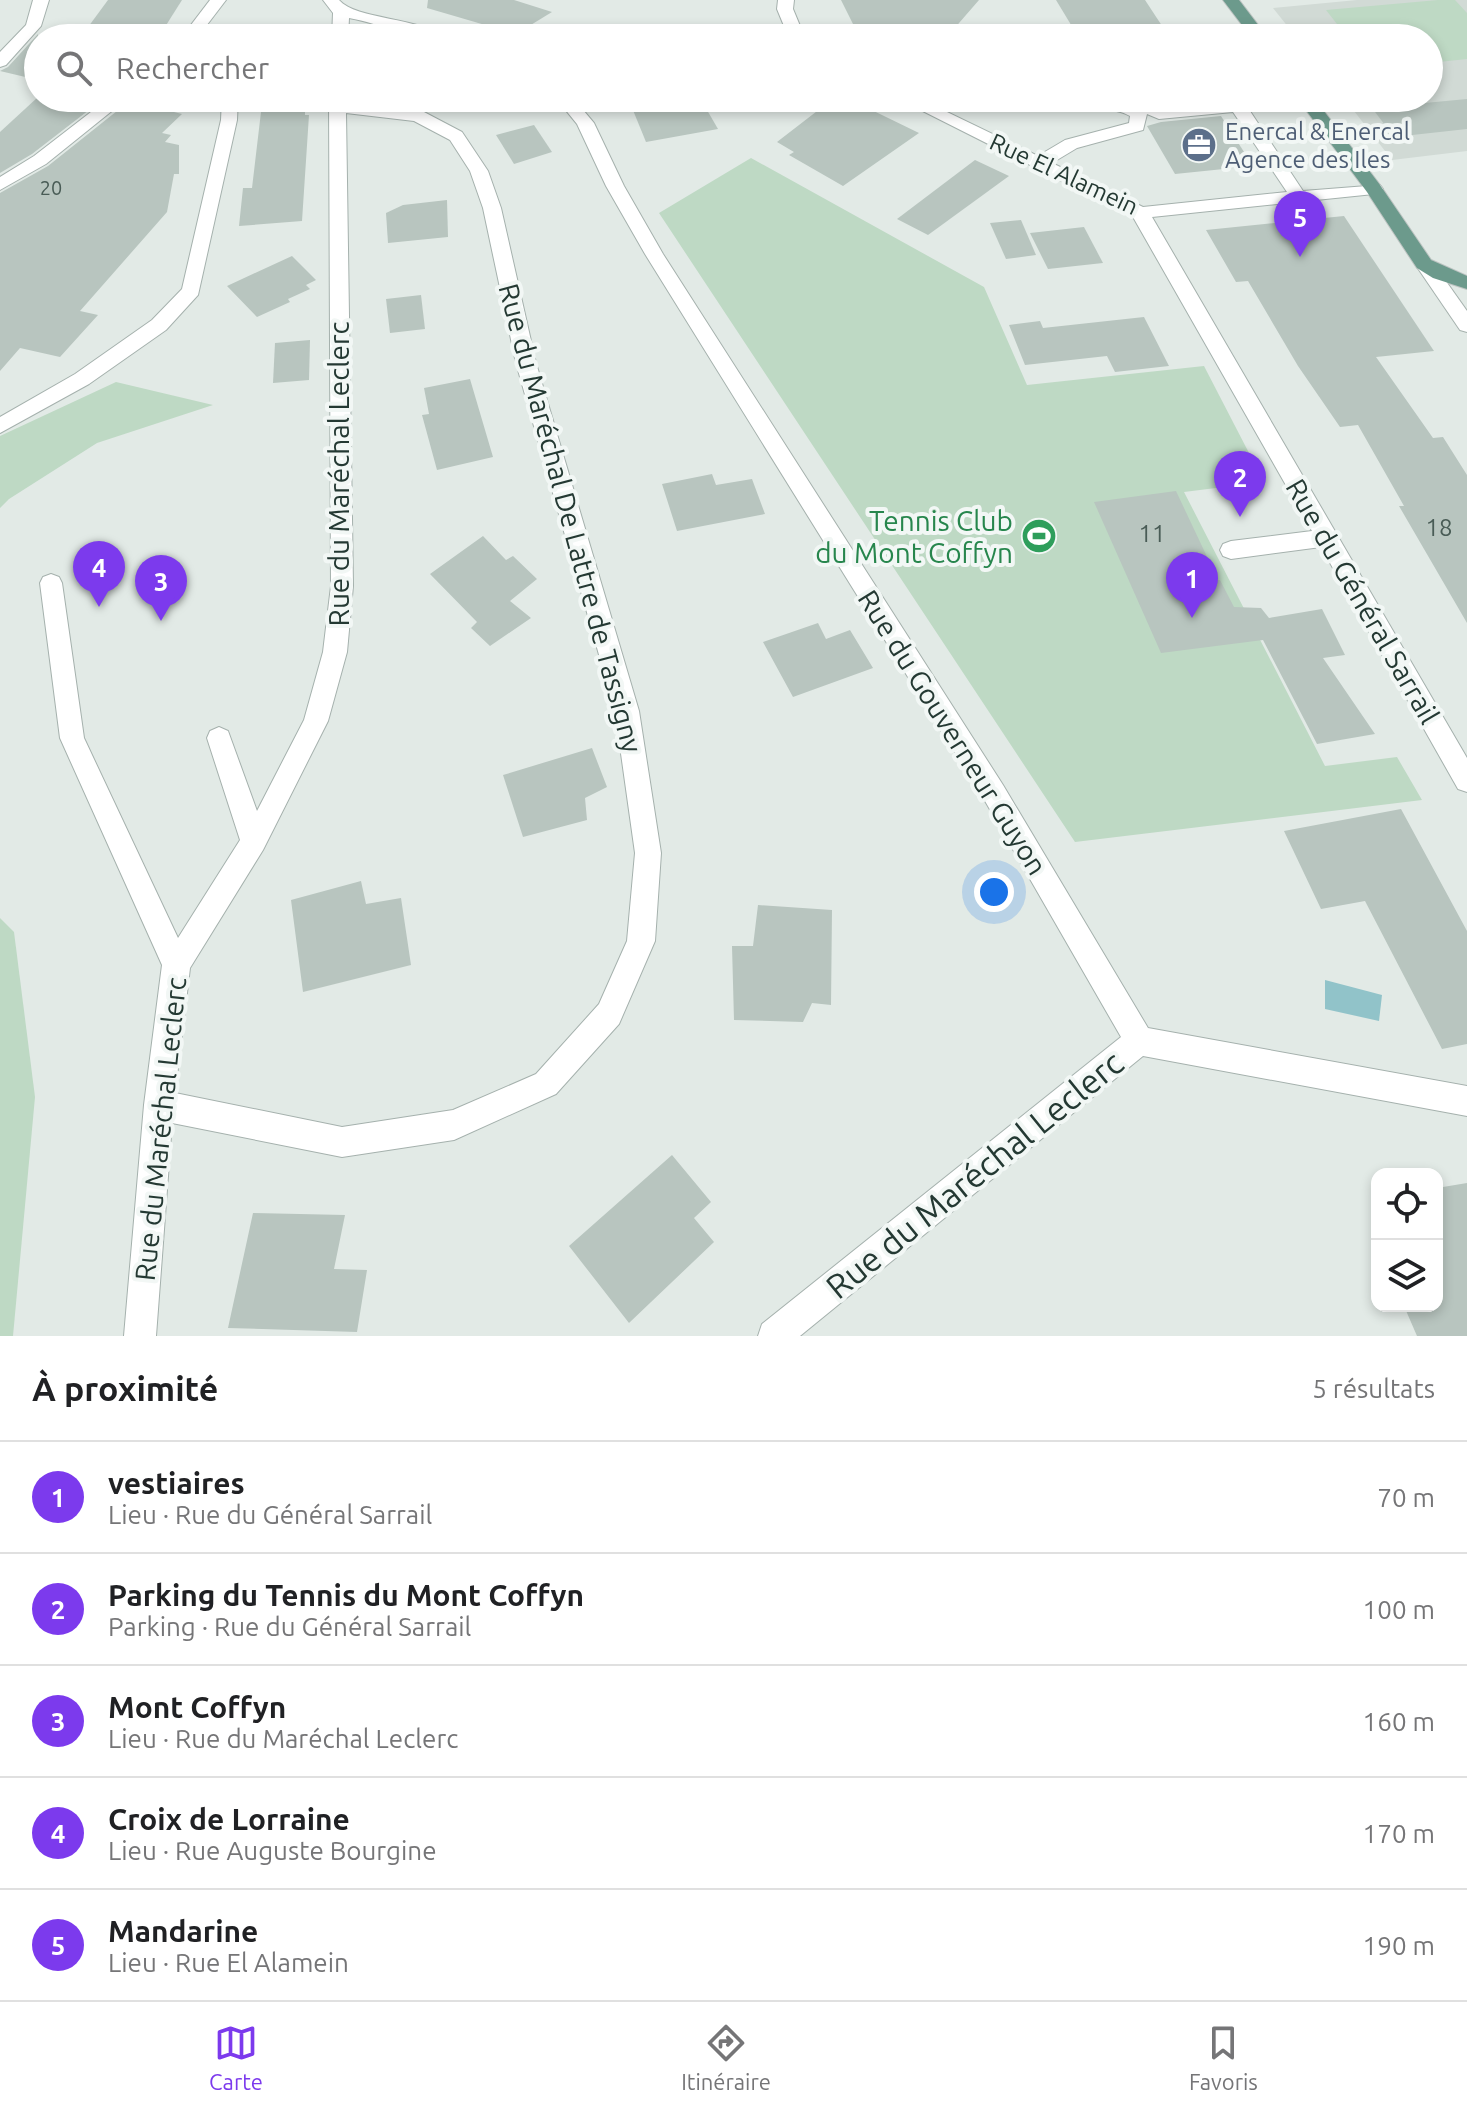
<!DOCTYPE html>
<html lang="fr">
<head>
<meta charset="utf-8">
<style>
	body { margin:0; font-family:Ubuntu,sans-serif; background:#f6f6f6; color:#202124 }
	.controls { position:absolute; right:24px; bottom:24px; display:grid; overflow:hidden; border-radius:16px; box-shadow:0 4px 12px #0003 }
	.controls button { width:72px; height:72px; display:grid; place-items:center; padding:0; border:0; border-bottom:2px solid #e0e0e0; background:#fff; color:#202124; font:40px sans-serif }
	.you { position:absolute; left:994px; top:892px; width:28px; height:28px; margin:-20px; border:6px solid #fff; border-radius:50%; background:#1a73e8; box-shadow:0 0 0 12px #1a73e833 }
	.badge { display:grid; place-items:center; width:52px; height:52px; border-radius:50%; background:#7c3aed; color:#fff; font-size:26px; font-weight:700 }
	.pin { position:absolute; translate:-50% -66px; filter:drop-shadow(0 2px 4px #0008) }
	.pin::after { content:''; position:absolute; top:42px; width:28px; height:24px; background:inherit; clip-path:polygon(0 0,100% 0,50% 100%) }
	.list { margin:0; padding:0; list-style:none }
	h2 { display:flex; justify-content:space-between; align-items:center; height:104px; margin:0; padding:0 32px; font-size:34px }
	h2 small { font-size:26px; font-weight:400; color:#757577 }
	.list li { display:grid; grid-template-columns:52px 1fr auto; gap:24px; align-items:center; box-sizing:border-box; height:112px; padding:0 32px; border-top:2px solid #e0e0e0 }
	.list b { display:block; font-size:30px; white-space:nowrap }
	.list p { margin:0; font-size:26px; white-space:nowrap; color:#757577 }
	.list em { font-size:26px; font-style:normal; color:#757577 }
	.icon { flex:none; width:44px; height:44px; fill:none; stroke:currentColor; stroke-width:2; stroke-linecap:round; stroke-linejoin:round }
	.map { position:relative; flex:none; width:1467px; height:1336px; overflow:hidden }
	.search { position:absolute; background:#fff; box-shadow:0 4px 12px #0003; left:24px; right:24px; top:24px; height:88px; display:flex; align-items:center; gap:20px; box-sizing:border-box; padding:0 28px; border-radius:44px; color:#757577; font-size:30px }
	.sheet { height:664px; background:#fff }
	nav { display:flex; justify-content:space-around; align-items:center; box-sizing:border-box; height:112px; border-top:2px solid #e0e0e0; background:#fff; font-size:22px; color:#757577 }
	nav a { display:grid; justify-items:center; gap:4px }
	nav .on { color:#7c3aed }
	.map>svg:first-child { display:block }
	.built { fill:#d1dad5 }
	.green { fill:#bed9c4 }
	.water { fill:#91c3c9 }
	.building { fill:#b8c5bf }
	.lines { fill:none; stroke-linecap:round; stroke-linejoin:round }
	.minor-casing { stroke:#a5b1ad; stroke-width:2 }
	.major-casing { stroke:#bdc4c2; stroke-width:2 }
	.minor { fill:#fff; fill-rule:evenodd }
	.major { fill:#6c9a8c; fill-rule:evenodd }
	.labels { text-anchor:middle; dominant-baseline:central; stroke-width:8; stroke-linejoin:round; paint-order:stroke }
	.far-number-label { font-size:20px; fill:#495c56 }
	.far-service-label { font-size:24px; fill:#4e5e75; stroke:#f2f7f5; text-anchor:start }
	.far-street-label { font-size:24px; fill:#243933; stroke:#f2f7f5 }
	.number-label { font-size:24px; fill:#495c56 }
	.street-label { font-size:28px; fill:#243933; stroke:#f2f7f5 }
	.leisure-label { font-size:28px; fill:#27864d; stroke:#f2f7f5; text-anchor:end }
	.near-street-label { font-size:34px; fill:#243933; stroke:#f2f7f5 }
</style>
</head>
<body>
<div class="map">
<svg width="1467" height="1336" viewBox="0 0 1467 1336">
	<rect width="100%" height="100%" fill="#e2eae6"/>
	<path class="built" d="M1357,0H1467V151L1392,160L1344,98H1429V38H1297L1273,8Z"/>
	<g class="green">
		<path d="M1438,0H1455L1467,13V59L1429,63V38H1348L1326,10Z"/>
		<path d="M751,158L984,287L1027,385L1204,366L1264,482L1184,492L1325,766L1397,757L1422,800L1075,842L659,213Z"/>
		<path d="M116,382L213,405L97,443L9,499L0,508V436Z"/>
		<path d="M0,918L14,932L35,1097L13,1336H0Z"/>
	</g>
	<path class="water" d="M1325,980L1382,995L1379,1021L1325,1009Z"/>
	<g class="building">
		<path d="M108,0H182L158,38H80Z"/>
		<path d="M428,0H514L552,12L516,34L427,8Z"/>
		<path d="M841,0H979L946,38H891L885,25L855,28Z"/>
		<path d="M1056,0H1145L1170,38H1079Z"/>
		<path d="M38,34V80L0,71L8,67Z"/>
		<path d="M38,97L98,103L32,154L0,173V132Z"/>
		<path d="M628,98H700L718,129L646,142Z"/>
		<path d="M834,98H847L919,133L843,186L789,155L794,152L777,142Z"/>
		<path d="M1151,98H1209L1211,101L1163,106Z"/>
		<path d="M1467,99V129L1394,137L1372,108Z"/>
		<path d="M146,105L182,114L162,133L171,135L165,142L179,145V174H174L167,212L80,311L98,315L60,357L20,348L0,371V193L48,166L122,107L140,111Z"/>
		<path d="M305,106V115H309L302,221L239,226L243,188H252L261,112L264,109Z"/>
		<path d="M1221,116L1253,166L1175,174L1147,126L1161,122Z"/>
		<path d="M534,125L552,152L514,164L496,135Z"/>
		<path d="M975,160L1009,176L928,235L897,219Z"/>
		<path d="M447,200L448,237L388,243L386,213L403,205Z"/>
		<path d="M1344,216L1434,351L1376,357L1433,438L1443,437L1467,475V623L1399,506H1404L1358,425L1340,427L1298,366L1248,281L1236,282L1206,230Z"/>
		<path d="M1021,220L1036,255L1006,259L990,223Z"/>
		<path d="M1084,227L1103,263L1048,269L1030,233Z"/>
		<path d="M292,256L316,280L306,285L310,289L288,299L290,302L257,317L227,286Z"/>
		<path d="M421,295L425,329L390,333L386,299Z"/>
		<path d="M1144,317L1169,366L1115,372L1107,356L1025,365L1009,325L1040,321L1043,328Z"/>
		<path d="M310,340L309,380L273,383L275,343Z"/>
		<path d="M470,379L493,457L437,470L422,415L429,414L424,388Z"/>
		<path d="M712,474L716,485L752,479L765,514L677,531L662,484Z"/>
		<path d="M1176,491L1218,580H1220L1234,607L1261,608L1269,618L1322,609L1345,655L1323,658L1375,734L1317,744L1263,640L1161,653L1094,502Z"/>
		<path d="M483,536L506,560L513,556L537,579L510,601L531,618L490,646L471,628L477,622L430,574Z"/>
		<path d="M818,623L826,639L850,630L873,668L793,697L763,642Z"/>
		<path d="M592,748L607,787L585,798L587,820L523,837L503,775Z"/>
		<path d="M1401,809L1467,931V1044L1442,1049L1365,901L1321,909L1284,831Z"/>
		<path d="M361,881L366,904L401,898L411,965L303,992L291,900Z"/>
		<path d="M758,905L832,910L831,1005L812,1003L803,1022L734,1020L732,946H753Z"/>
		<path d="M672,1155L711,1202L694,1218L714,1242L629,1323L569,1246Z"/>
		<path d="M1467,1183V1336H1417L1404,1306H1437V1188Z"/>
		<path d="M253,1213L345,1215L334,1269L367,1270L357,1332L228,1328Z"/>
	</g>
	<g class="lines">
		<defs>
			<g id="minor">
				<path d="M33,0H49L41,26L6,65L0,67V52L26,25Z"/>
				<path d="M210,0H226L197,38H181Z"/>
				<path d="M323,0H339C356,20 421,17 444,38C411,38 381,24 349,18L348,38H332L333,13Z"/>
				<path d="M778,0H794L793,9L805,38H789L777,9Z"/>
				<path d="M109,98H128L46,164L0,190V177L34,156Z"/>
				<path d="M222,98H238L237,120L198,295L166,330L89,384L0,433V417L75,374L152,320L182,289L221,120Z"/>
				<path d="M329,98H345V103L424,112L462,132L488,171L501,208L536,363L639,711L661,853L655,941L619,1024L556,1094L454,1140L342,1157L172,1123L156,1336H124L144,1105L162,965L60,738L40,583L43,577L51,574L59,577L62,583L84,738L178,938L240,840L207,738L210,731L219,727L228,731L257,811L304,720L323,652L331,586ZM346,113L414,121L450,140L470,171L483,208L516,363L615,711L635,853L627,941L599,1004L536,1074L453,1110L342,1127L175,1093L190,968L263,850L328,721L347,652L353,586Z"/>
				<path d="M556,98H573L594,123L624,186L663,254L1003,785L1148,1028L1467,1086V1116L1143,1056L800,1336H758L762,1324L1121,1037L985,801L645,254L606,186L577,124Z"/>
				<path d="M897,98H918L1038,156L1065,140L1129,123L1130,116C1103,100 1072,124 1047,98H1068L1078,103L1145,98L1162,109L1238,101L1244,102L1303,191L1380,185L1383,189L1374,194L1152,217L1467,758V792L1458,789L1321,547L1231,559L1223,556L1220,550L1223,544L1231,541L1312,531L1133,217ZM1233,112L1287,192L1143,207L1052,163L1077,148L1143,130L1147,114L1159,119Z"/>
				<path d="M1424,258L1431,260L1467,311V332L1460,330L1415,264Z"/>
			</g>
			<g id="major">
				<path d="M1223,0H1239L1268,38H1252Z"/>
				<path d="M1297,98H1314L1380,185L1431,260L1467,276V289L1433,278L1417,268L1367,192Z"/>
			</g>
		</defs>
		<use href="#minor" class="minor-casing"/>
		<use href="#major" class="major-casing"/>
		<use href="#minor" class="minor"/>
		<use href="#major" class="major"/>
	</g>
	<defs>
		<symbol id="office-disc" viewBox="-11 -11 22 22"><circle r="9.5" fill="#5c6f8a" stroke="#f2f7f5"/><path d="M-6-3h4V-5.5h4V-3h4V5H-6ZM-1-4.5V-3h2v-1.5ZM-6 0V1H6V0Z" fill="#fff"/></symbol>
		<symbol id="stadium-disc" viewBox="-11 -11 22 22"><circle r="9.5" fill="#2e9e5b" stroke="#f2f7f5"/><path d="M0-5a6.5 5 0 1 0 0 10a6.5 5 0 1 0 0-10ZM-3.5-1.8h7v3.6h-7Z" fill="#fff"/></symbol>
	</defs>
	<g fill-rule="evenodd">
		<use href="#office-disc" x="1179" y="125" width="40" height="40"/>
		<use href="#stadium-disc" x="1019" y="516" width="40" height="40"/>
	</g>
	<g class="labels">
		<g class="far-number-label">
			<text x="51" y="187">20</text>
		</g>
		<g class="far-service-label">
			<text x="1225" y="131">Enercal &amp; Enercal<tspan x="1225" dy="28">Agence des Iles</tspan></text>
		</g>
		<g class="far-street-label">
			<text transform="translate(1064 174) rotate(25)">Rue El Alamein</text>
		</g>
		<g class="number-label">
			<text x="1439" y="527">18</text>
			<text x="1152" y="533">11</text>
		</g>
		<g class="street-label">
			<text transform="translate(338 474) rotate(-90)">Rue du Maréchal Leclerc</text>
			<text transform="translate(571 518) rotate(75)">Rue du Maréchal De Lattre de Tassigny</text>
			<text transform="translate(1363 601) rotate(60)">Rue du Général Sarrail</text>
			<text transform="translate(953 732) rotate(58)">Rue du Gouverneur Guyon</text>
			<text transform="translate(160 1129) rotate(-84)">Rue du Maréchal Leclerc</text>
		</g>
		<g class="leisure-label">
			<text x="1013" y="520">Tennis Club<tspan x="1013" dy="32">du Mont Coffyn</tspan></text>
		</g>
		<g class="near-street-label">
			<text transform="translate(974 1174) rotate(-39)">Rue du Maréchal Leclerc</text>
		</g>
	</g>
</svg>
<div class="controls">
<button><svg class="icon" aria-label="locate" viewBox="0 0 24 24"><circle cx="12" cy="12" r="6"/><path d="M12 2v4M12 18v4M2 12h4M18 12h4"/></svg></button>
<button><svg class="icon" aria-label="layers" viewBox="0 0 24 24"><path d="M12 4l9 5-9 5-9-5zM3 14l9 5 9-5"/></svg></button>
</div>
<div class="you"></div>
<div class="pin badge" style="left:1192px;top:618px">1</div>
<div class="pin badge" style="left:1240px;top:517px">2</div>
<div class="pin badge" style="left:161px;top:621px">3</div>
<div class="pin badge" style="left:99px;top:607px">4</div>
<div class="pin badge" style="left:1300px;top:257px">5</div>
<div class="search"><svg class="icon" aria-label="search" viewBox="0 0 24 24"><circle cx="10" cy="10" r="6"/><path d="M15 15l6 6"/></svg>Rechercher</div>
</div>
<section class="sheet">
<h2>À proximité<small>5 résultats</small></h2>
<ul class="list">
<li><span class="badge">1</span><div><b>vestiaires</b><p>Lieu · Rue du Général Sarrail</p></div><em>70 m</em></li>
<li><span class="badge">2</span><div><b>Parking du Tennis du Mont Coffyn</b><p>Parking · Rue du Général Sarrail</p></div><em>100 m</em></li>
<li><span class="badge">3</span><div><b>Mont Coffyn</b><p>Lieu · Rue du Maréchal Leclerc</p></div><em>160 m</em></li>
<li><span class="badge">4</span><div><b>Croix de Lorraine</b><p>Lieu · Rue Auguste Bourgine</p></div><em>170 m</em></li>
<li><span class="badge">5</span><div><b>Mandarine</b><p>Lieu · Rue El Alamein</p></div><em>190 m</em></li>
</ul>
</section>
<nav>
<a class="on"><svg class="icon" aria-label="map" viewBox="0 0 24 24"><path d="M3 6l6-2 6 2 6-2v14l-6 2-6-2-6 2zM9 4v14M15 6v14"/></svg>Carte</a>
<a><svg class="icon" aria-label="directions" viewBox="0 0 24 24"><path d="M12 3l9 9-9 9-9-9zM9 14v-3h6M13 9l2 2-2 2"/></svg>Itinéraire</a>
<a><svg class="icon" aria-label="saved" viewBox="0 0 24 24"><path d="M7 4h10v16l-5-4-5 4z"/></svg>Favoris</a>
</nav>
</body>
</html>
